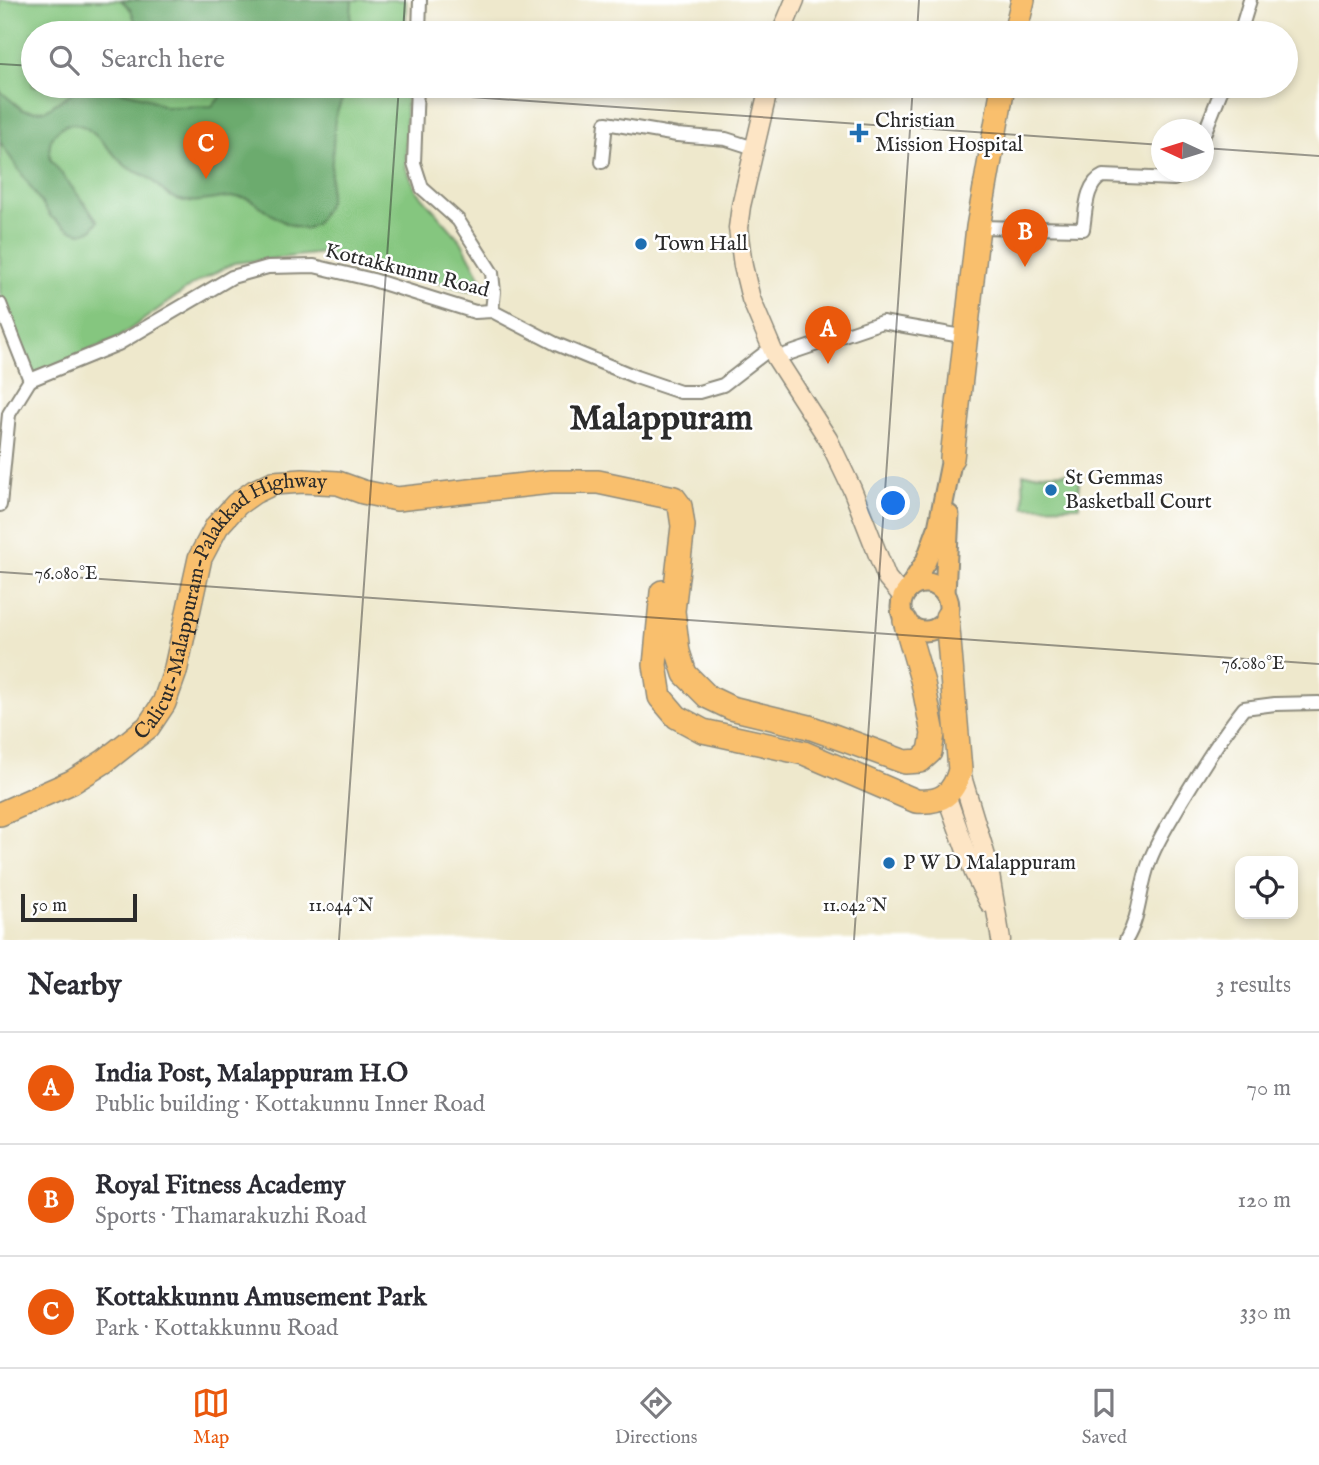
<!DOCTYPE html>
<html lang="en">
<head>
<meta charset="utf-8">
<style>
	body { margin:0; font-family:"IM FELL English",serif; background:#f2f2f3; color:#2b2b33 }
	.controls { position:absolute; right:21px; bottom:21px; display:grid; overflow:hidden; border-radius:14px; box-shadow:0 4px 10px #0003 }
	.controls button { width:63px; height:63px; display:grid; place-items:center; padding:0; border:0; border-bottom:2px solid #e1e1e2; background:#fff; color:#2b2b33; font:35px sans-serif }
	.compass { position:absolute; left:1151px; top:119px; width:63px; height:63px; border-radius:50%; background:#fff; box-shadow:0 4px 10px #0003; rotate:274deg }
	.scale { position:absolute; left:21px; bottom:18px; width:116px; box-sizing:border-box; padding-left:7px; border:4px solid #2b2b2b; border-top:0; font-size:19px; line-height:24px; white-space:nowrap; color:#2b2b2b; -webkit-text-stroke:5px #fff; paint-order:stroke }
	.you { position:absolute; left:894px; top:504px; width:24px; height:24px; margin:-18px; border:5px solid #fff; border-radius:50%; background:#1a73e8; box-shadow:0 0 0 10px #1a73e833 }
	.badge { display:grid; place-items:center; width:46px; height:46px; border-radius:50%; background:#ea580c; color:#fff; font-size:23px; font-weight:700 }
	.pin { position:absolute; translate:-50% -58px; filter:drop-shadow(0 2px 4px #0008) }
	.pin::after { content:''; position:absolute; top:37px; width:24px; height:21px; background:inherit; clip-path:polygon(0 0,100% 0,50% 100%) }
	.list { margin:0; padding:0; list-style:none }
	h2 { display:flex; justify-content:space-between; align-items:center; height:91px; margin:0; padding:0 28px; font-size:30px }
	h2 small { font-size:23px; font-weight:400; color:#7c7c81 }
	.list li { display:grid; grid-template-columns:46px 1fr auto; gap:21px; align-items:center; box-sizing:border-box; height:112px; padding:0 28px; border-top:2px solid #e1e1e2 }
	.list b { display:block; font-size:26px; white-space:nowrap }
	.list p { margin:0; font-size:23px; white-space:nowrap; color:#7c7c81 }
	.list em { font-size:23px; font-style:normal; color:#7c7c81 }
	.icon { flex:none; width:38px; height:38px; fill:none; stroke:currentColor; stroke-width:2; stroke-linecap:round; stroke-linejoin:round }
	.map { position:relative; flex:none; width:1319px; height:940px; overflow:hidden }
	.search { position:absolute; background:#fff; box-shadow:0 4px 10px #0003; left:21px; right:21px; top:21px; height:77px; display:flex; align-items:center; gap:18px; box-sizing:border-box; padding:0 24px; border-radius:38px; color:#7c7c81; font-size:26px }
	.sheet { height:427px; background:#fff }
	nav { display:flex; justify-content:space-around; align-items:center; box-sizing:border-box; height:98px; border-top:2px solid #e1e1e2; background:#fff; font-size:19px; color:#7c7c81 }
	nav a { display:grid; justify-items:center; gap:4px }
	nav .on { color:#ea580c }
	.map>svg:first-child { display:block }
	.green { fill:#85c67f; stroke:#587855; stroke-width:2 }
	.forest { fill:#6cab6e; stroke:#4c6b4c; stroke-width:2 }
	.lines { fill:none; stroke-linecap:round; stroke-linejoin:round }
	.street-casing { stroke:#8c8a7c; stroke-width:16 }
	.secondary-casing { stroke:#8c8a7c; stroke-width:21 }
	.primary-casing { stroke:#8c8a7c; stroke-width:23 }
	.highway-casing { stroke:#8c8a7c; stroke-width:26 }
	.street { stroke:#fff; stroke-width:12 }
	.secondary { stroke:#fde5c5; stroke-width:18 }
	.primary { stroke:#f9bf6d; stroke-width:19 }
	.highway { stroke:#f9bf6d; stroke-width:23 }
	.ticks { fill:none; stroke:#2b2b2b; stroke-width:2; stroke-opacity:0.45 }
	.poi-dot { fill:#1f6fb2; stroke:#fff; stroke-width:2.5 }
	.labels { text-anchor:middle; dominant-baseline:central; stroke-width:5; stroke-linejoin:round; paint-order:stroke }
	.poi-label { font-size:21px; fill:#2b2b2b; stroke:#fff; text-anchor:start }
	.street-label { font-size:21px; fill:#2b2b2b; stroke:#fff }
	.town-label { font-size:35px; font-weight:bold; fill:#2b2b2b; stroke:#fff }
	.ticks-label { font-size:18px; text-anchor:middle; fill:#2b2b2b; stroke:#fff; stroke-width:5; stroke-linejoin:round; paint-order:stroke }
</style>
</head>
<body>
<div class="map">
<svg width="1319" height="940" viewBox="0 0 1319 940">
	<rect width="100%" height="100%" fill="#fff"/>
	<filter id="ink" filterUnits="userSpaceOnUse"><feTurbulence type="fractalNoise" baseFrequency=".0143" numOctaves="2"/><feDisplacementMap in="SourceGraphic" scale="14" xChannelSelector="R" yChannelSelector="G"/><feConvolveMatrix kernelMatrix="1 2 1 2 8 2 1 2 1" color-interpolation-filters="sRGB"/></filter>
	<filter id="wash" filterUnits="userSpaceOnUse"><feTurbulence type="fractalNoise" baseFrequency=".00686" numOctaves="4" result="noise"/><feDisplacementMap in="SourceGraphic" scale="28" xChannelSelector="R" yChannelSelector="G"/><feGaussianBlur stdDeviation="1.57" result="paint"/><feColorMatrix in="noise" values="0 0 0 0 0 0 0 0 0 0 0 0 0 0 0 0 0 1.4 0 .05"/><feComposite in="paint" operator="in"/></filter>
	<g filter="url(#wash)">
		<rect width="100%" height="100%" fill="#eee8cc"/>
		<g class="green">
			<path d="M0,0H406V33H33V86H406V168L417,191L461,241L482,280L484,291L466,290L323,253L234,263L192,285L115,340L32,375L0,293Z"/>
			<path d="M1079,473V506L1024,507L1023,474Z"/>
		</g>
		<g class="forest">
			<path d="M121,0H352L350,33H146L135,21L131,10Z"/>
			<path d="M224,86H347L335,118L329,202L317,222L307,229C293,228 280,221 268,212C261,207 255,201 246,198C222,193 200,207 176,199C164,195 157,183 146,176C140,173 132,171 127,167C110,155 84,107 58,130C48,138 49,149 51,160L98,221L92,230L81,233L70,230L51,217L0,142V91L23,110L34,111L46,110L76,90L87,87L111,89L145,97L166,107L212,106L221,97Z"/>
		</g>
	</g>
	<g filter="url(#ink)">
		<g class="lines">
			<defs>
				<g id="street">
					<path d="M419,33L420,0"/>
					<path d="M1240,33L1250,0"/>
					<path d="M417,86L414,163L422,188L458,220L492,273L494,292L492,311"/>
					<path d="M1204,134L1223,86"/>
					<path d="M602,162L606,123L677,135L726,139L754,148"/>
					<path d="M978,227L1083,229C1086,212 1085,184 1103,176L1174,179L1190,172"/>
					<path d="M0,304L30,380"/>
					<path d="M776,358L882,322L967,337"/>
					<path d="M30,380L118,344L232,277L268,267L314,266L373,280L475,312L492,311L556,344L636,377L680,392H699L723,385L771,348"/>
					<path d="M0,505L9,414L30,380"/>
					<path d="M1126,940C1141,915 1139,889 1149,863C1156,842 1170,822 1181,802C1201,769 1220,738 1244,708L1275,704L1319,703"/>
				</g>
				<g id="secondary">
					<path d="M781,33L795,0"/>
					<path d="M769,86L741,206L738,228L743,266L751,299L776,358L828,439L852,489L887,578L903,597"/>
					<path d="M960,770L988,863L1001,940"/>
					<path d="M946,795L974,873L989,903"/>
				</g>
				<g id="primary">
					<circle cx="925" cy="607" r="24"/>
					<path d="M908,590L926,561L938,528L952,458"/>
					<path d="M945,593L949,515"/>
				</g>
				<g id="highway">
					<path d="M1015,33L1023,0"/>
					<path d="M952,458L978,227L1003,86"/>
					<path d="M662,592L655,665L660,697L677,717L703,731L804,753L916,801C941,803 953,795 960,770L947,617"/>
					<path id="s1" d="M0,814L72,782L105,761L148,727L164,703L175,672L200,558L217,526L237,504L254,492L273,483L303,481L338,483L363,492L397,499L551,482H598L674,498L680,506L683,526L673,611L678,652L685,674L708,697L731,708L809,727L905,762L920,761L930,752L933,734L923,683L905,621"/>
				</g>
			</defs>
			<use href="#street" class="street-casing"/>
			<use href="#secondary" class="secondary-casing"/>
			<use href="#primary" class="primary-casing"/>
			<use href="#highway" class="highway-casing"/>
			<use href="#street" class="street"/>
			<use href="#secondary" class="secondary"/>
			<use href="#primary" class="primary"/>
			<use href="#highway" class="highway"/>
		</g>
	</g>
	<path class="ticks" d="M403,33L405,0M917,33L919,0M0,64L33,66M314,86L1162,145M1204,148L1319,156M0,572L1319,664M339,940L399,86M854,940L913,86"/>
	<g class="poi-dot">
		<path d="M855.5 122.5h7v7h7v7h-7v7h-7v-7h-7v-7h7z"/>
		<circle cx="641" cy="244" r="7"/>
		<circle cx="1051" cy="490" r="7"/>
		<circle cx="889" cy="863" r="7"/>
	</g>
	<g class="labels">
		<g class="poi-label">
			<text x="875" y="121">Christian<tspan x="875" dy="24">Mission Hospital</tspan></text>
			<text x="655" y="244">Town Hall</text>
			<text x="1065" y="478">St Gemmas<tspan x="1065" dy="24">Basketball Court</tspan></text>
			<text x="903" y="863">P W D Malappuram</text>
		</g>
		<g class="street-label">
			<text transform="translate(407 271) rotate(14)">Kottakkunnu Road</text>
			<text stroke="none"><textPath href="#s1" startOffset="336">Calicut-Malappuram-Palakkad Highway</textPath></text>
		</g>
		<g class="town-label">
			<text x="661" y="419">Malappuram</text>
		</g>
	</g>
	<g class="ticks-label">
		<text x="66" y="579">76.080°E</text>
		<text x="1253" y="669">76.080°E</text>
		<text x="341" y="911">11.044°N</text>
		<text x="855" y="911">11.042°N</text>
	</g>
</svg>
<div class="controls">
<button><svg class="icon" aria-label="locate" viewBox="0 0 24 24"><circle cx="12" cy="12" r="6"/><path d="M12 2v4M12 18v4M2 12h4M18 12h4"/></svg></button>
</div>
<svg class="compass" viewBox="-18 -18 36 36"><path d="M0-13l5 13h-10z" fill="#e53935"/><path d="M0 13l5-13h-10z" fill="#7c7c81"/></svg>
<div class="scale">50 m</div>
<div class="you"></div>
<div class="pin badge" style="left:828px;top:364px">A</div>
<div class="pin badge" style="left:1025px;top:267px">B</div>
<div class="pin badge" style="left:206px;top:179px">C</div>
<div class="search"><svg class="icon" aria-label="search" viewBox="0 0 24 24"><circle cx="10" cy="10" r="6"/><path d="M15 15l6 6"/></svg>Search here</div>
</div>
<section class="sheet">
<h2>Nearby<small>3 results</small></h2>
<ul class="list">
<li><span class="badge">A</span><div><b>India Post, Malappuram H.O</b><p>Public building · Kottakunnu Inner Road</p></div><em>70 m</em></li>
<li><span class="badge">B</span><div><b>Royal Fitness Academy</b><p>Sports · Thamarakuzhi Road</p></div><em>120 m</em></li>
<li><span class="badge">C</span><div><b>Kottakkunnu Amusement Park</b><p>Park · Kottakkunnu Road</p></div><em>330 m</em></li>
</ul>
</section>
<nav>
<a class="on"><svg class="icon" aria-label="map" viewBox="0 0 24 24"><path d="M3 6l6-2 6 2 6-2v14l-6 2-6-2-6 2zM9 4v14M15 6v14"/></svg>Map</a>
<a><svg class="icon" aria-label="directions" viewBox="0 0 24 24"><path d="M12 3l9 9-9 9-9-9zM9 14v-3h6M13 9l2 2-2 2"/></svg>Directions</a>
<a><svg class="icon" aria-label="saved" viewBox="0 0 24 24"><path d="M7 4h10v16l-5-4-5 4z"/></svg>Saved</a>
</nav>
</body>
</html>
